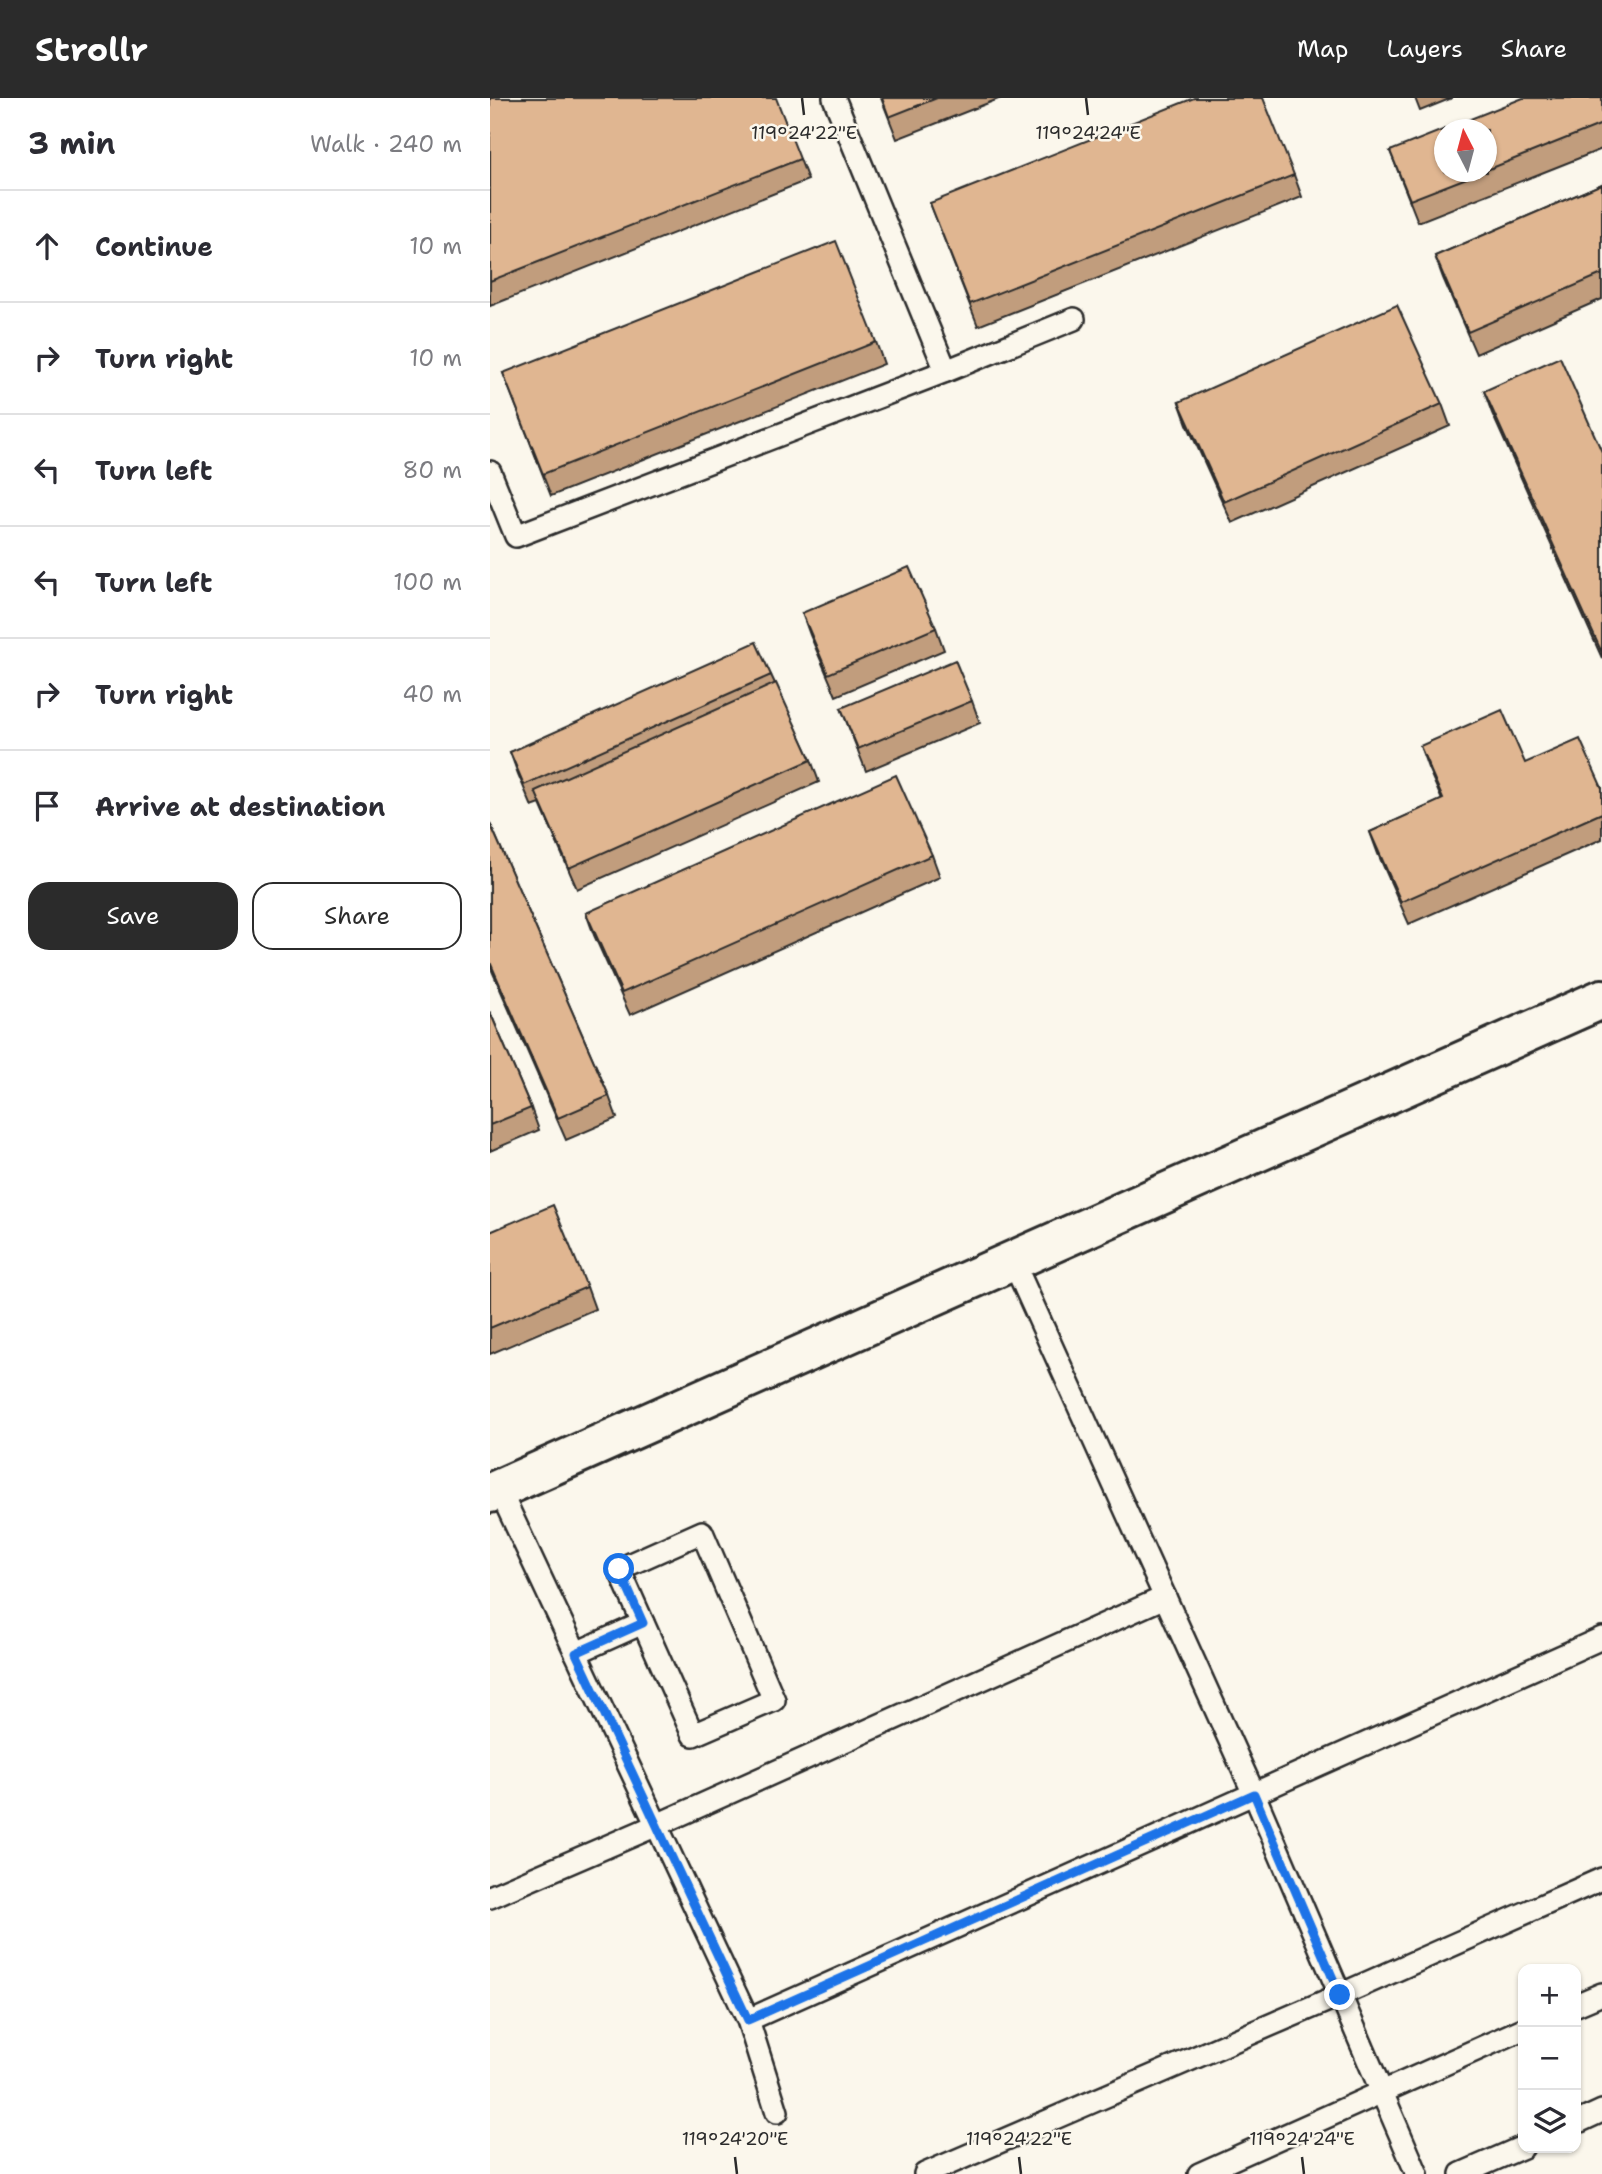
<!DOCTYPE html>
<html lang="en">
<head>
<meta charset="utf-8">
<style>
	body { margin:0; font-family:"Shantell Sans",sans-serif; background:#f2f2f3; color:#2b2b33 }
	.controls { position:absolute; right:21px; bottom:21px; display:grid; overflow:hidden; border-radius:14px; box-shadow:0 2px 5px #0004 }
	.controls button { width:63px; height:63px; display:grid; place-items:center; padding:0; border:0; border-bottom:2px solid #e1e1e2; background:#fff; color:#2b2b33; font:35px sans-serif }
	.compass { position:absolute; left:944px; top:21px; width:63px; height:63px; border-radius:50%; background:#fff; box-shadow:0 2px 5px #0004; rotate:354deg }
	.stop { position:absolute; width:21px; height:21px; margin:-16px; border:5px solid #1a73e8; border-radius:50%; background:#fff }
	.stop.end { background:#1a73e8; border-color:#fff; box-shadow:0 2px 7px #0008 }
	.list { margin:0; padding:0; list-style:none }
	h2 { display:flex; justify-content:space-between; align-items:center; height:91px; margin:0; padding:0 28px; font-size:30px }
	h2 small { font-size:23px; font-weight:400; color:#7c7c81 }
	.list li { display:grid; grid-template-columns:46px 1fr auto; gap:21px; align-items:center; box-sizing:border-box; height:112px; padding:0 28px; border-top:2px solid #e1e1e2 }
	.list b { display:block; font-size:26px; white-space:nowrap }
	.list em { font-size:23px; font-style:normal; color:#7c7c81 }
	.actions { display:flex; gap:14px; padding:21px 28px }
	.actions a { flex:1; padding:16px 0; border:2px solid #2b2b2b; border-radius:21px; text-align:center; font-size:24px; color:#2b2b2b }
	.actions .main { background:#2b2b2b; color:#fff }
	.icon { flex:none; width:38px; height:38px; fill:none; stroke:currentColor; stroke-width:2; stroke-linecap:round; stroke-linejoin:round }
	.map { position:relative; flex:none; width:1112px; height:2076px; overflow:hidden }
	header { display:flex; align-items:center; gap:42px; box-sizing:border-box; height:98px; padding:0 35px; background:#2b2b2b; color:#fff }
	header strong { font-size:33px }
	nav { display:flex; gap:38px; margin-inline-start:auto; font-size:24px }
	main { display:flex }
	aside { flex:1; background:#fff }
	.map>svg:first-child { display:block }
	.lines { fill:none; stroke-linecap:round; stroke-linejoin:round }
	.lane-casing { stroke:#2b2b2b; stroke-width:26 }
	.secondary-casing { stroke:#2b2b2b; stroke-width:44 }
	.lane { stroke:#fbf7ec; stroke-width:21 }
	.secondary { stroke:#fbf7ec; stroke-width:38 }
	.wall { fill:#c19d7d; stroke:#2b2b2b; stroke-width:2; fill-rule:evenodd }
	.building { fill:#e0b691; stroke:#2b2b2b; stroke-width:2 }
	.route { stroke:#1a73e8; stroke-width:9 }
	.ticks { fill:none; stroke:#2b2b2b; stroke-width:2.5 }
	.ticks-label { font-size:18px; text-anchor:middle; fill:#2b2b2b; stroke:#fbf7ec; stroke-width:5; stroke-linejoin:round; paint-order:stroke }
</style>
</head>
<body>
<header>
<strong>Strollr</strong>
<nav><a>Map</a><a>Layers</a><a>Share</a></nav>
</header>
<main>
<aside>
<h2>3 min<small>Walk · 240 m</small></h2>
<ul class="list">
<li><svg class="icon" aria-label="ahead" viewBox="0 0 24 24"><path d="M12 20V5M6 11l6-6 6 6"/></svg><div><b>Continue</b></div><em>10 m</em></li>
<li><svg class="icon" aria-label="right" viewBox="0 0 24 24"><path d="M7 20v-9h11M14 6l5 5-5 5"/></svg><div><b>Turn right</b></div><em>10 m</em></li>
<li><svg class="icon" aria-label="left" viewBox="0 0 24 24"><path d="M17 20v-9H6M10 6l-5 5 5 5"/></svg><div><b>Turn left</b></div><em>80 m</em></li>
<li><svg class="icon" aria-label="left" viewBox="0 0 24 24"><path d="M17 20v-9H6M10 6l-5 5 5 5"/></svg><div><b>Turn left</b></div><em>100 m</em></li>
<li><svg class="icon" aria-label="right" viewBox="0 0 24 24"><path d="M7 20v-9h11M14 6l5 5-5 5"/></svg><div><b>Turn right</b></div><em>40 m</em></li>
<li><svg class="icon" aria-label="arrive" viewBox="0 0 24 24"><path d="M6 21V4h12l-3 4 3 4H6"/></svg><div><b>Arrive at destination</b></div></li>
</ul>
<div class="actions"><a class="main">Save</a><a>Share</a></div>
</aside>
<div class="map">
<svg width="1112" height="2076" viewBox="0 0 1112 2076">
	<rect width="100%" height="100%" fill="#fbf7ec"/>
	<filter id="ink" filterUnits="userSpaceOnUse"><feTurbulence type="fractalNoise" baseFrequency=".0143" numOctaves="2"/><feDisplacementMap in="SourceGraphic" scale="14" xChannelSelector="R" yChannelSelector="G"/><feConvolveMatrix kernelMatrix="1 2 1 2 8 2 1 2 1" color-interpolation-filters="sRGB"/></filter>
	<g filter="url(#ink)">
		<g class="lines">
			<defs>
				<g id="lane">
					<path d="M344,0L456,273"/>
					<path d="M0,374L26,438L456,273L584,221"/>
					<path d="M523,1163L764,1696L927,2076"/>
					<path d="M9,1391L258,1922L287,2014"/>
					<path d="M212,1434L284,1602L203,1637L129,1471Z"/>
					<path d="M86,1555L153,1525"/>
					<path d="M0,1799L167,1727L675,1499"/>
					<path d="M1086,1907L1112,1896"/>
					<path d="M258,1922L1112,1540"/>
					<path d="M1086,2025L1112,2013"/>
					<path d="M435,2076L850,1897L1112,1781"/>
					<path d="M709,2076L1033,1931"/>
					<path d="M971,2076L1033,2049"/>
				</g>
				<path id="secondary" d="M0,1395L1112,901"/>
			</defs>
			<use href="#lane" class="lane-casing"/>
			<use href="#secondary" class="secondary-casing"/>
			<use href="#lane" class="lane"/>
			<use href="#secondary" class="secondary"/>
		</g>
		<g class="wall">
			<path d="M0,0L310,61L318,82L0,208Z"/>
			<path d="M391,0H511L407,41Z"/>
			<path d="M925,0H962L930,13Z"/>
			<path d="M1112,0V51L928,124L900,53ZM997,32V74H955Z"/>
			<path d="M804,77L812,99L488,228L440,105Z"/>
			<path d="M1112,86V201L986,256L953,180L945,158Z"/>
			<path d="M386,244L394,266L61,398L13,275Z"/>
			<path d="M994,293L1112,354V560L1002,315Z"/>
			<path d="M689,304L952,306L960,328L742,425L697,326Z"/>
			<path d="M312,515L446,530L454,552L346,598L320,537Z"/>
			<path d="M281,577L321,662L329,684L87,791L50,706L42,709L28,676L20,654Z"/>
			<path d="M482,603L490,625L376,673L351,610Z"/>
			<path d="M930,648L1112,690V741L919,826L888,756L880,734L952,702L938,670Z"/>
			<path d="M0,725L119,998L127,1020L76,1042L0,868Z"/>
			<path d="M442,757L450,779L140,917L104,837L96,815Z"/>
			<path d="M0,914L41,1010L49,1032L0,1053Z"/>
			<path d="M0,1134L97,1189L105,1211L0,1256Z"/>
		</g>
		<g class="building">
			<path d="M0,0H286L310,61L0,183Z"/>
			<path d="M392,0H447L399,19Z"/>
			<path d="M704,0H773L804,77L480,206L440,105Z"/>
			<path d="M1033,0H1112V26L997,72V32H955V74H992L920,102L900,53Z"/>
			<path d="M1112,86V176L978,234L945,158Z"/>
			<path d="M346,143L386,244L53,376L13,275Z"/>
			<path d="M907,207L952,306L734,404L689,304Z"/>
			<path d="M1070,259L1112,354V555L994,293Z"/>
			<path d="M419,469L446,530L338,576L312,515Z"/>
			<path d="M266,544L281,577L34,687L20,654Z"/>
			<path d="M465,562L482,603L368,651L351,610Z"/>
			<path d="M286,585L321,662L79,770L45,693Z"/>
			<path d="M1012,612L1035,665L1090,641L1112,690V715L911,804L880,734L953,701L930,648Z"/>
			<path d="M406,677L442,757L132,895L96,815Z"/>
			<path d="M0,725L119,998L68,1020L0,864Z"/>
			<path d="M0,914L41,1010L0,1027Z"/>
			<path d="M63,1107L97,1189L0,1230V1134Z"/>
		</g>
	</g>
	<g class="lines" filter="url(#ink)">
		<path class="route" d="M129,1471L153,1525L86,1555L258,1922L764,1696L850,1897"/>
	</g>
	<path class="ticks" d="M312,0L314,17M596,0L598,17M245,2059L247,2076M529,2059L531,2076M812,2059L814,2076"/>
	<g class="ticks-label">
		<text x="314" y="41">119°24'22"E</text>
		<text x="598" y="41">119°24'24"E</text>
		<text x="245" y="2047">119°24'20"E</text>
		<text x="529" y="2047">119°24'22"E</text>
		<text x="812" y="2047">119°24'24"E</text>
	</g>
</svg>
<div class="controls">
<button>+</button>
<button>−</button>
<button><svg class="icon" aria-label="layers" viewBox="0 0 24 24"><path d="M12 4l9 5-9 5-9-5zM3 14l9 5 9-5"/></svg></button>
</div>
<svg class="compass" viewBox="-18 -18 36 36"><path d="M0-13l5 13h-10z" fill="#e53935"/><path d="M0 13l5-13h-10z" fill="#7c7c81"/></svg>
<div class="stop" style="left:129px;top:1471px"></div>
<div class="stop end" style="left:850px;top:1897px"></div>
</div>
</main>
</body>
</html>
